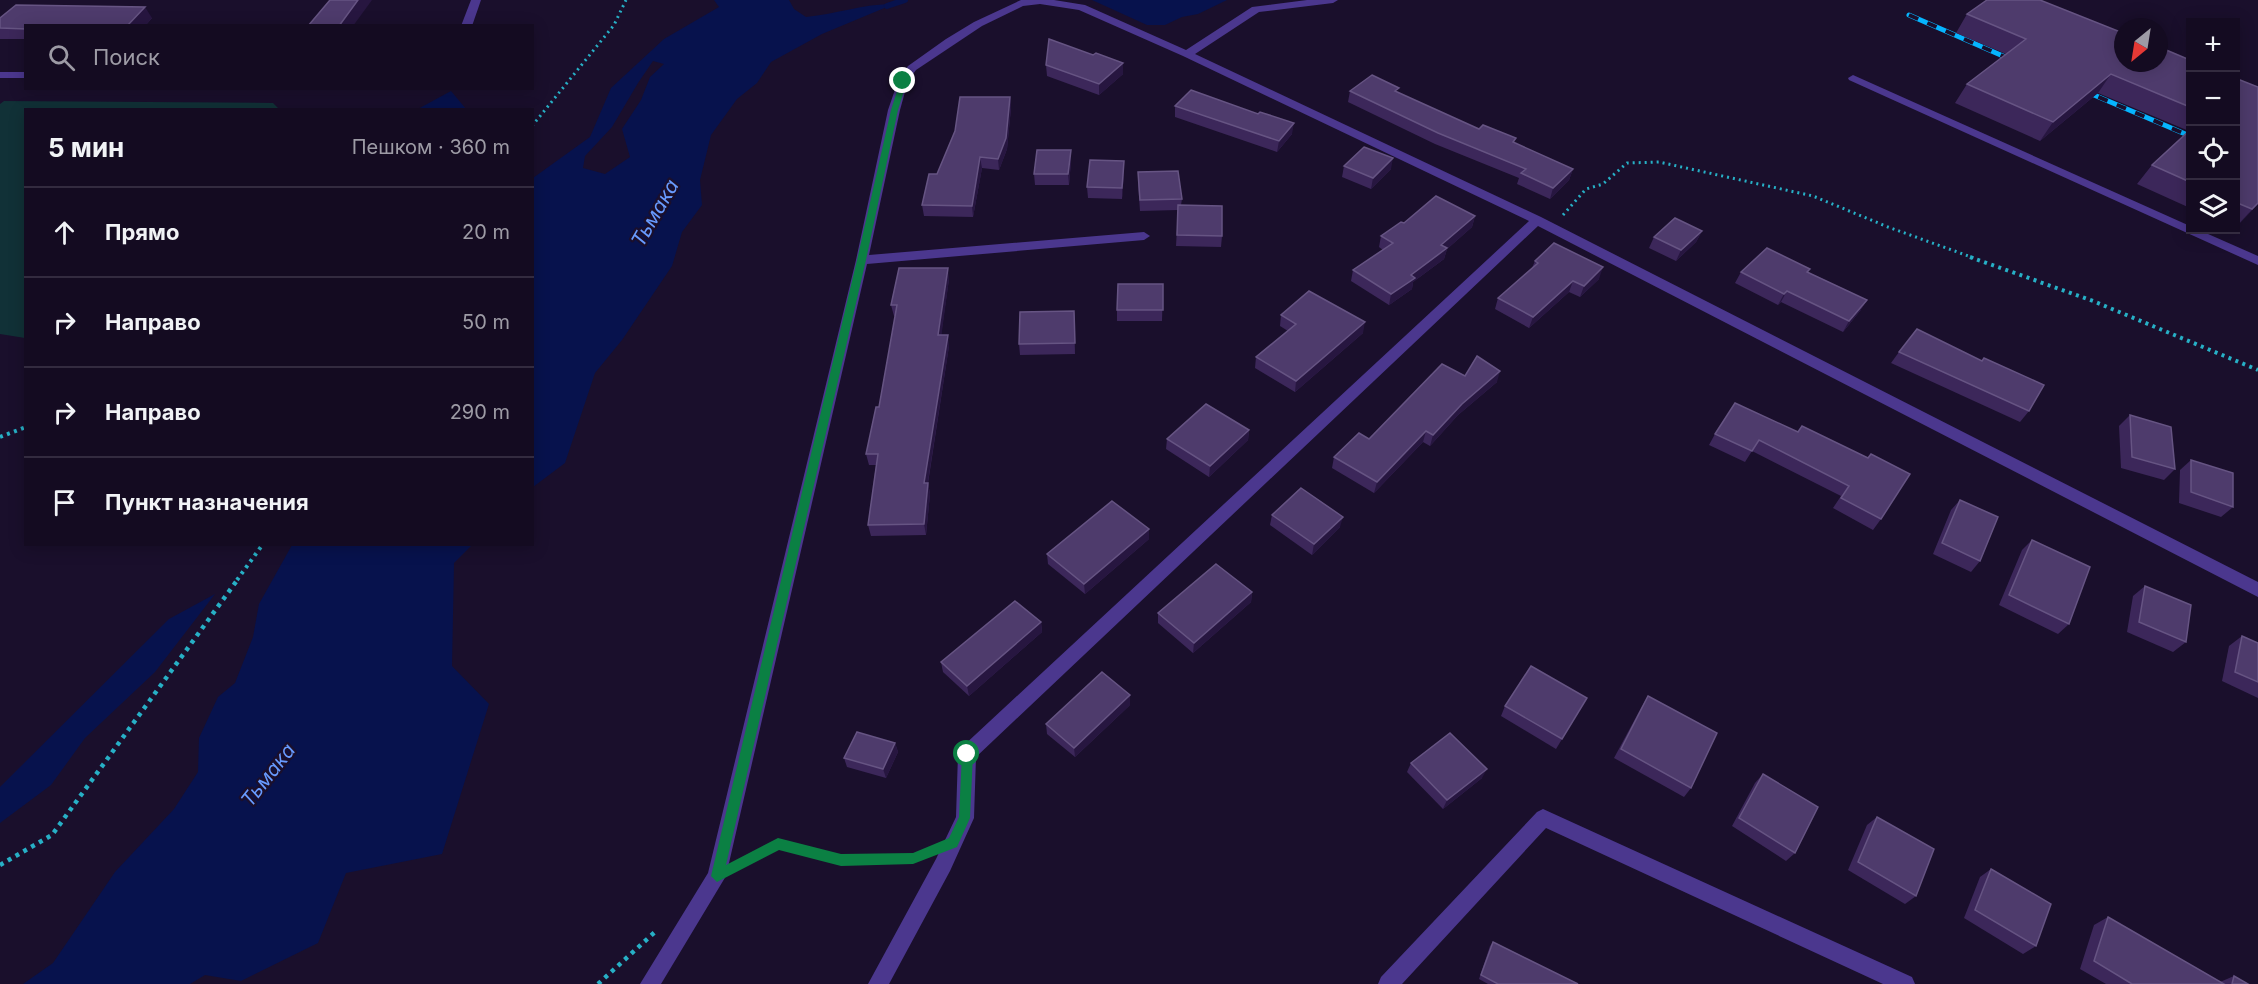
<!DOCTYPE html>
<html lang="ru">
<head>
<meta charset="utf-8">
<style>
	body { margin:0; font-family:Inter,sans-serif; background:#1d142a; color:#f1f3f6 }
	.controls { position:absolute; right:18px; top:18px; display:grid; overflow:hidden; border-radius:0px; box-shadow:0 3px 15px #0003 }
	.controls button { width:54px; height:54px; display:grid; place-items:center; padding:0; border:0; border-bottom:2px solid #332b3f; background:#140b21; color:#f1f3f6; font:30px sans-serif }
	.compass { position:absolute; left:2114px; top:18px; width:54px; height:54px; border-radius:50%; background:#140b21; box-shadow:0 3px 15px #0003; rotate:210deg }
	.stop { position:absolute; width:18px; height:18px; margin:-14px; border:4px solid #0b8043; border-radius:50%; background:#fff }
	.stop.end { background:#0b8043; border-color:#fff; box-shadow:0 2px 6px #0008 }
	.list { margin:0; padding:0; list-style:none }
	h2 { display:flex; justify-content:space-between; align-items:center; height:78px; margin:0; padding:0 24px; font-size:26px }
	h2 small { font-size:20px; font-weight:400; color:#9d9ba5 }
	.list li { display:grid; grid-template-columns:39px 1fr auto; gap:18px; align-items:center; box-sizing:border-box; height:90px; padding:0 24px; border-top:2px solid #332b3f }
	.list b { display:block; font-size:22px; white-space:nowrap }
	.list em { font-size:20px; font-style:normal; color:#9d9ba5 }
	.icon { flex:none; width:33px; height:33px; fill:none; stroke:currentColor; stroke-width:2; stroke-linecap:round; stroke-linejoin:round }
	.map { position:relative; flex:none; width:2258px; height:984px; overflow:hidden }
	.search { position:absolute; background:#140b21; box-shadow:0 3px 15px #0003; left:24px; top:24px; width:510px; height:66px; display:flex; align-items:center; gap:15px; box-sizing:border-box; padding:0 21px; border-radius:0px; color:#9d9ba5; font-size:22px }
	.panel { position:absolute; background:#140b21; box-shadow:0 3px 15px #0003; left:24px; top:108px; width:510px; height:438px; border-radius:0px }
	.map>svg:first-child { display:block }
	.green { fill:#113137 }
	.water { fill:#07124d; fill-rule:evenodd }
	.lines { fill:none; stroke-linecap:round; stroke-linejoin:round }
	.stream { stroke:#07124d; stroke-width:6 }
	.path-far2 { stroke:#27b0c6; stroke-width:3; stroke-dasharray:2 4; stroke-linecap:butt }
	.path-far1 { stroke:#27b0c6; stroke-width:4; stroke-dasharray:3 4.5; stroke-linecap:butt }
	.path { stroke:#27b0c6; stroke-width:4.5; stroke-dasharray:4 5; stroke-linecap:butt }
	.minor { fill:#4b378e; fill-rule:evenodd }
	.rail-casing { stroke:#06b5ff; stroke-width:5 }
	.rail { stroke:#1a0f2c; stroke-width:4; stroke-dasharray:10; stroke-linecap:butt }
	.wall { fill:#3c275a }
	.shaded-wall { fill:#271640 }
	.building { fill:#4e3b6c; stroke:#665483; stroke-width:1.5 }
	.route { fill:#0b8043 }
	.labels { text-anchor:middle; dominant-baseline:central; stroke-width:4.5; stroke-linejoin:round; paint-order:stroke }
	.water-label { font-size:20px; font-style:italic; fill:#689bff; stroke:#1a0f2c }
</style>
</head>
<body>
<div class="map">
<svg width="2258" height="984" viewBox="0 0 2258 984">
	<rect width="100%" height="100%" fill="#1a0f2c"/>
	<path class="green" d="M4,101L273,103L279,109L26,110L25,338L0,334V104Z"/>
	<g class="water">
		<path d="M714,0H789L794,9L806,17C837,14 862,4 894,4L822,34L771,62L757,83L737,99L711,135L700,180L702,205L682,232L672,266L622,340L595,373L565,463L533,487V178L590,137L611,88L664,39L719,7ZM653,61L664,64L650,77L641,100L622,129L630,157L605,174L583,168L585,156L612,127L638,83Z"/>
		<path d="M1092,0H1227L1198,14L1182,17L1165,25H1147Z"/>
		<path d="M451,91L466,109H418Z"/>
		<path d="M292,545H472L454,563L452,666L489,704L442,854L346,873L318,943L241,981L205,975L190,984H23L53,963L115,872L174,809L198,772L199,738L218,697L235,683L253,637L259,604Z"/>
		<path d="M215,594L155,672L85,738L51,785L0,823V787L169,619Z"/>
	</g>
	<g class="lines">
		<path class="stream" d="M887,6L905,0"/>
		<g class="path-far2">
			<path d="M532,126L614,25L626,0"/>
			<path d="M1563,215L1586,189L1603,184L1627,163L1659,162L1813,196L1888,227L1974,258"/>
		</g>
		<g class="path-far1">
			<path d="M1970,257L2093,301L2258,370"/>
			<path d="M0,437L26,427"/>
			<path d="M237,580L263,544"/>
		</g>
		<g class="path">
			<path d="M742,863L778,844L841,860L913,859L925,854"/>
			<path d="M0,865L52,835L238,579"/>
			<path d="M598,984L656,931"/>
		</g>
		<g class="minor">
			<path d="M471,0H481L472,26H461Z"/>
			<path d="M1021,0H1054L1085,5L1186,50L1252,7L1307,0H1338L1333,3L1259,12L1195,54L1541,217L2258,582V597L1538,226L976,757L974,818L950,871L889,984H868L936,859L956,817L958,754L961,748L1529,221L1183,56L1079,10L1040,4L1023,6L982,26L916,70L908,81L900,110L869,255L1144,232L1150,236L1144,240L867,264L726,876L661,984H640L708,873L856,260L888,110L898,81L908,66L946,39L974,22Z"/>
			<rect x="0" y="72" width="26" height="6"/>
			<path d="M1853,75L2190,226V230H2199L2258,256V265L1849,80L1848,78Z"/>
			<path d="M1543,809L1912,977L1915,984H1883L1546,828L1402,984H1378L1381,977L1537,812Z"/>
		</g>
		<defs>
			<g id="rail">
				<path d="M1909,15L2019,63"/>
				<path d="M2080,89L2190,136"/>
			</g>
		</defs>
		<use href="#rail" class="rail-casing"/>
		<use href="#rail" class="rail"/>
	</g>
	<g class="wall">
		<path d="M1967,14L2190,60V208L2137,184L2152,165L2189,131L2098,93L2040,141L1955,103L1967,84L2006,54L1956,33Z"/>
		<path d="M0,18H152L145,26H26V39H0Z"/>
		<path d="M1046,65L1123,74L1099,95L1047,76Z"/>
		<path d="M2235,78L2258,204L2235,228Z"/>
		<path d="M1350,91L1398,93L1479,129L1515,143L1573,169L1569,180L1550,199L1517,184L1519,178L1435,144L1348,102Z"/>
		<path d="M1010,97L1011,108L1007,149L999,170L982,168L973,217L924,216L922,205L937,174Z"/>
		<path d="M1175,106L1292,134L1277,152L1175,117Z"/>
		<path d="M1071,150V161L1069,185H1035L1034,174Z"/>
		<path d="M1344,166L1391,169L1371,189L1342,177Z"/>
		<path d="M1124,172L1122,199L1088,198L1087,187Z"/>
		<path d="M1138,172L1182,199L1181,205L1222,236L1221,247L1176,246L1178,210L1140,211L1138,183Z"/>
		<path d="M1475,216L1472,227L1447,249L1444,259L1413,282L1412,289L1389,305L1351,281L1353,270L1383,250L1379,247L1381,236L1404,223Z"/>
		<path d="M1702,231L1696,242L1676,261L1649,248L1654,237Z"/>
		<path d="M1535,261L1599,279L1580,297L1569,292L1529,328L1495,309L1498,298L1532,268Z"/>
		<path d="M1810,269L1808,272L1867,300L1860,311L1843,332L1781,302L1778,305L1735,283L1741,272Z"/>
		<path d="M949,279L941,335L949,346L928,483L930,494L926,535L871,536L868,525L876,465H869L866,454L879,407L895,316H894L891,305Z"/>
		<path d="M1163,284L1162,321H1117V310Z"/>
		<path d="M1074,311L1075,354L1020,355L1019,344Z"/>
		<path d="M1281,315L1363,333L1295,392L1255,368L1256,357L1288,331L1280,326Z"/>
		<path d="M1899,352L1982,361L2029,411L2020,422L1891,363Z"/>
		<path d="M1465,376L1497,382L1458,415L1430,446L1423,442L1374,493L1332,468L1334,457L1369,439Z"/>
		<path d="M2130,415L2175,469L2164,480L2121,468L2119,426Z"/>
		<path d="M1249,430L1248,440L1209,477L1166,449L1167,439Z"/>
		<path d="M1798,432L1881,519L1873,530L1833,508L1841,496L1752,451L1745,462L1709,445L1715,434Z"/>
		<path d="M2191,460L2233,507L2221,517L2179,503L2180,470Z"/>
		<path d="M1960,500L1980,561L1971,572L1933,554L1951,510Z"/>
		<path d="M1272,515L1340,527L1312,555L1270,525Z"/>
		<path d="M1149,539L1085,594L1048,564L1047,554Z"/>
		<path d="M2032,540L2069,624L2058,634L1999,605L2022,550Z"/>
		<path d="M2145,586L2186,642L2173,652L2127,632L2133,596Z"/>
		<path d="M1252,592L1251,602L1193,653L1158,623V613Z"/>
		<path d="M1041,622L1042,632L969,696L943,672L941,662Z"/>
		<path d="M2242,636L2258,643V698L2222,681L2229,646Z"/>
		<path d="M1648,696L1691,788L1684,797L1614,758L1642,706Z"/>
		<path d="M1587,698L1556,749L1501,716L1505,706Z"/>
		<path d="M1130,705L1075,757L1047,734L1046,724Z"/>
		<path d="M895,743L898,752L886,778L847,767L844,758Z"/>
		<path d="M1411,763L1482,778L1443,809L1407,772Z"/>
		<path d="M1763,774L1795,853L1786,861L1732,826L1755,783Z"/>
		<path d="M1877,817L1916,896L1905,904L1848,870L1867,825Z"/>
		<path d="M1991,869L2036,946L2023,954L1964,918L1980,877Z"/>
		<path d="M2108,917L2220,982L2234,976L2248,984H2106L2080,969L2094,925Z"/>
		<path d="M1493,942L1578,984H1488L1479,979L1490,946Z"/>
	</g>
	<g class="shaded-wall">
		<path d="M358,0H372L353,26H339Z"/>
		<path d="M145,7L152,18L145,26H127Z"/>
		<path d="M1123,63V74L1099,95V84Z"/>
		<path d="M2111,74L2098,93L2040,141L2053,122Z"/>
		<path d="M1010,97L1011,108L1007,149L999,170L998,159Z"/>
		<path d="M1294,123L1292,134L1277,152L1279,141Z"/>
		<path d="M1071,150V161L1069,185L1068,174Z"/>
		<path d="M980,157L982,168L973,217L972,206Z"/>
		<path d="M1393,158L1391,169L1371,189L1373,178Z"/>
		<path d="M1124,161V172L1122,199V188Z"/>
		<path d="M1573,169L1569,180L1550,199L1553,188Z"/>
		<path d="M2258,203V204L2235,228Z"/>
		<path d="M1475,216L1472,227L1447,249L1444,259L1413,282L1412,289L1389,305L1391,294L1441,245Z"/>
		<path d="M1702,231L1696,242L1676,261L1681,250Z"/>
		<path d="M1603,267L1599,279L1580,297L1584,286Z"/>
		<path d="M948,268L949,279L940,346L938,335Z"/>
		<path d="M1573,281L1569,292L1529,328L1533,317Z"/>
		<path d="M1787,291L1781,302L1778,305L1784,294Z"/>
		<path d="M1867,300L1860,311L1843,332L1849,321Z"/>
		<path d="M1365,322L1363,333L1295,392L1296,381Z"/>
		<path d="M948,335L949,346L926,494L924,483Z"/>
		<path d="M1500,371L1497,382L1458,415L1430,446L1433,435L1462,404Z"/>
		<path d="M1249,430L1248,440L1209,477L1210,466Z"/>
		<path d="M1426,431L1423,442L1374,493L1377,482Z"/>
		<path d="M928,483L930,494L926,535L924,524Z"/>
		<path d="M1343,517L1340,527L1312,555L1314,544Z"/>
		<path d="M1149,529V539L1085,594L1084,584Z"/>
		<path d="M1252,592L1251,602L1193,653L1194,643Z"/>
		<path d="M1041,622L1042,632L969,696L967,686Z"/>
		<path d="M1130,695V705L1075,757L1074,748Z"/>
		<path d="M895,743L898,752L886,778L883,769Z"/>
		<path d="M1487,769L1482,778L1443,809L1447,800Z"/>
	</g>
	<g class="building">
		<path d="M330,0H358L339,26H308Z"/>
		<path d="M1987,0H2040L2123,33V63H2159V47L2190,60V107L2111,74L2053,122L1967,84L2026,39L1967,14Z"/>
		<path d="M16,5L145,7L127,26H26V29L0,28V18Z"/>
		<path d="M1049,39L1093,55L1096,53L1123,63L1099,84L1046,65Z"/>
		<path d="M1372,75L1399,88L1395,91L1479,129L1483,125L1516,138L1513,142L1573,169L1553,188L1521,173L1526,169L1438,133L1350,91Z"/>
		<path d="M2235,78L2258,87V203L2252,209L2235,202Z"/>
		<path d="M1191,90L1258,114L1260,112L1294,123L1279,141L1175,106Z"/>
		<path d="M960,97H1010L1006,138L998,159L980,157L972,206L922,205L929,174H937L955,131Z"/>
		<path d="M2190,130V182L2152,165Z"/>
		<path d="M1364,147L1393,158L1373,178L1344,166Z"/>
		<path d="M1037,150H1071L1068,174H1034Z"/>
		<path d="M1090,160L1124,161L1122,188L1087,187Z"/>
		<path d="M1178,171L1182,199L1140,200L1138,172Z"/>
		<path d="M1436,196L1475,216L1441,245L1447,248L1411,275L1415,278L1391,294L1353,270L1393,243L1381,236L1401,222L1404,223Z"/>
		<path d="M1178,205L1222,206V236L1177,235Z"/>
		<path d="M1675,218L1702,231L1681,250L1654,237Z"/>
		<path d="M1554,243L1603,267L1584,286L1573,281L1533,317L1498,298L1538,263L1535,261Z"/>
		<path d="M1767,248L1810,269L1807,272L1867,300L1849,321L1787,291L1784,294L1741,272Z"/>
		<path d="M899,268H948L938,335H948L924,483H928L924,524L868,525L878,454H866L876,407H879L897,305H891Z"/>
		<path d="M1118,284H1163V310H1117Z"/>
		<path d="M1309,291L1365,322L1296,381L1256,357L1296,324L1281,315Z"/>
		<path d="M1074,311L1075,343L1019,344L1020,312Z"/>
		<path d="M1917,329L1982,361L1984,358L2044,385L2029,411L1899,352Z"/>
		<path d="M1477,356L1500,371L1462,404L1433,435L1426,431L1377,482L1334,457L1359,433L1369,439L1442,364L1465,376Z"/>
		<path d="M1735,403L1798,432L1802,426L1868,458L1871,454L1910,474L1881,519L1841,498L1849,486L1759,440L1752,451L1715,434Z"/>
		<path d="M1206,404L1249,430L1210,466L1167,439Z"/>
		<path d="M2130,415L2171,427L2175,469L2132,457Z"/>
		<path d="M2191,460L2233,473V507L2191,492Z"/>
		<path d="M1301,488L1343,517L1314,544L1272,515Z"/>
		<path d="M1960,500L1998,517L1980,561L1942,543Z"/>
		<path d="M1112,501L1149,529L1084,584L1047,554Z"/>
		<path d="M2032,540L2090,567L2069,624L2009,595Z"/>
		<path d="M1216,564L1252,592L1194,643L1158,613Z"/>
		<path d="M2145,586L2191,605L2186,642L2139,622Z"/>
		<path d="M1015,601L1041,622L967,686L941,662Z"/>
		<path d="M2242,636L2258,643V682L2235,672Z"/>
		<path d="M1531,666L1587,698L1562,739L1505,706Z"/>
		<path d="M1102,672L1130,695L1074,748L1046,724Z"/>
		<path d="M1648,696L1717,733L1691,788L1621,749Z"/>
		<path d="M857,732L895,743L883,769L844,758Z"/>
		<path d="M1450,733L1487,769L1447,800L1411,763Z"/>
		<path d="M1763,774L1818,807L1795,853L1739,818Z"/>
		<path d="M1877,817L1934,849L1916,896L1858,862Z"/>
		<path d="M1991,869L2051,904L2036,946L1975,910Z"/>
		<path d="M2108,917L2224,984H2132L2094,961Z"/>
		<path d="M1493,942L1578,984H1498L1481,975Z"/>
		<path d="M2234,976L2248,984H2232Z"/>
	</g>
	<path class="route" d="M901,79L907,81L898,110L866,260L726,865L778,838L841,854L913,853L949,838L959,817L962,754L967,749L973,754L970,818L957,847L913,864L841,866L779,850L717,882L711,876L857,260L891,110Z"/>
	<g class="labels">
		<g class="water-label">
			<text transform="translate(655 213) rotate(-60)">Тьмака</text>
			<text transform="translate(268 775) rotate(-52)">Тьмака</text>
		</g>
	</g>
</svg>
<div class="controls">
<button>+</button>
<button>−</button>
<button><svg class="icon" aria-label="locate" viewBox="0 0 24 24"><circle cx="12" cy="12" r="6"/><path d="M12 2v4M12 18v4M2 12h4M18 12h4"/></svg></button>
<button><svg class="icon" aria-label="layers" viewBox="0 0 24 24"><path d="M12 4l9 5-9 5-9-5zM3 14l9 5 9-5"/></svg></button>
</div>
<svg class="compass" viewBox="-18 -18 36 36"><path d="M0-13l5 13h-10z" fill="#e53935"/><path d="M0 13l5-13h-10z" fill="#9d9ba5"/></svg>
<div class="stop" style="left:967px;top:754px"></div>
<div class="stop end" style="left:903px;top:81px"></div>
<div class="search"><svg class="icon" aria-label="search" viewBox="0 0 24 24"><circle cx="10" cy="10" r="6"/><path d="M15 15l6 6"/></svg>Поиск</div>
<section class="panel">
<h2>5 мин<small>Пешком · 360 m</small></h2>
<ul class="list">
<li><svg class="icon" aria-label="ahead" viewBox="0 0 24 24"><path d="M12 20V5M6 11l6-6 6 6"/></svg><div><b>Прямо</b></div><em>20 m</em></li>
<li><svg class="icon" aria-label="right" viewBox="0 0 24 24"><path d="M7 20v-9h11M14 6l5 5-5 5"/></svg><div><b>Направо</b></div><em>50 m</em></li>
<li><svg class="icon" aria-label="right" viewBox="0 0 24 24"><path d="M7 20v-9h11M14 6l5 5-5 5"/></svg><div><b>Направо</b></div><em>290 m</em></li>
<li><svg class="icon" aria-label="arrive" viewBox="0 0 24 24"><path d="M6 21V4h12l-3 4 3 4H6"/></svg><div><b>Пункт назначения</b></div></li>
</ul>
</section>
</div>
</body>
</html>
